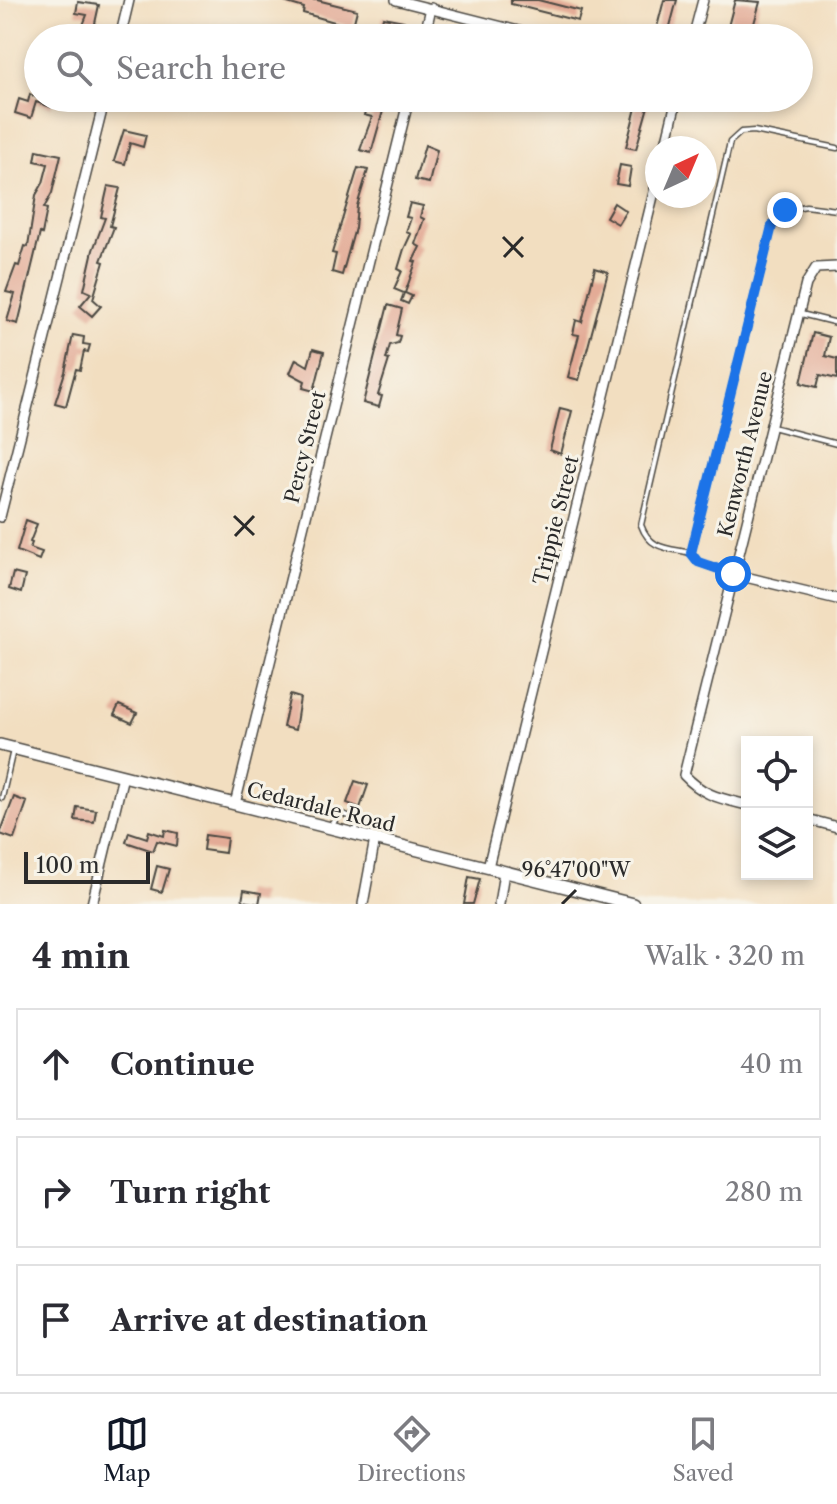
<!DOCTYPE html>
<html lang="en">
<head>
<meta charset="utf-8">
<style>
	body { margin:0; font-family:"Libre Caslon Text",serif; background:#f7f7f7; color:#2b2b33 }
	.controls { position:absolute; right:24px; bottom:24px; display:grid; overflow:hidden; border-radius:0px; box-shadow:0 4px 12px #0003 }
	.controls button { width:72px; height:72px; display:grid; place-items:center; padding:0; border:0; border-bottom:2px solid #e1e1e2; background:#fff; color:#2b2b33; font:40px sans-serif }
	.compass { position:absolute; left:645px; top:136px; width:72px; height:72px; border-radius:50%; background:#fff; box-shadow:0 4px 12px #0003; rotate:44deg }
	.scale { position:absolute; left:24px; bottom:20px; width:126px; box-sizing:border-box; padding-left:8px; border:4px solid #2b2b2b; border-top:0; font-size:22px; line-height:28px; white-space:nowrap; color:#2b2b2b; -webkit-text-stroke:6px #f7f3e8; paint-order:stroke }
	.stop { position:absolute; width:24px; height:24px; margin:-18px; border:6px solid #1a73e8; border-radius:50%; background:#fff }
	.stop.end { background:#1a73e8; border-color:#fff; box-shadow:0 2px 8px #0008 }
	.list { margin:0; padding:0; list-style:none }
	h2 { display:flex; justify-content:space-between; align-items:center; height:104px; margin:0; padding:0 32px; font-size:34px }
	h2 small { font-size:26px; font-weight:400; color:#7c7c81 }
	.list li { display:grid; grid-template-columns:52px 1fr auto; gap:24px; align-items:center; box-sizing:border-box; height:112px; margin:0 16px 16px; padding:0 16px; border:2px solid #e1e1e2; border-radius:0px }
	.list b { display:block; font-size:30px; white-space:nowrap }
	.list em { font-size:26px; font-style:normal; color:#7c7c81 }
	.icon { flex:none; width:44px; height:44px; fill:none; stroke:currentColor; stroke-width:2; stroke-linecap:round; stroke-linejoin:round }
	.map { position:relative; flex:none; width:837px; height:904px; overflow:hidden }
	.search { position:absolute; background:#fff; box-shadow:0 4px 12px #0003; left:24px; right:24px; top:24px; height:88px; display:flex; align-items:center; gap:20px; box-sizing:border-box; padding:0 28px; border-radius:44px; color:#7c7c81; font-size:30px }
	.sheet { height:488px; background:#fff }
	nav { display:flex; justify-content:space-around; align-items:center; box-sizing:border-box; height:112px; border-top:2px solid #e1e1e2; background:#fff; font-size:22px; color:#7c7c81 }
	nav a { display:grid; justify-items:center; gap:4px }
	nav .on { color:#111827 }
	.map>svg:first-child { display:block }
	.building { fill:#e3ab96 }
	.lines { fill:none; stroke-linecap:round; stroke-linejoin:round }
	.service-casing { stroke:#494641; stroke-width:7 }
	.minor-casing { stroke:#494641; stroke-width:12 }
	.tertiary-casing { stroke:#494641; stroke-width:14 }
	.service { stroke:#fff; stroke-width:4 }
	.minor { stroke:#fff; stroke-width:9 }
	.tertiary { stroke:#fff; stroke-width:11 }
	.route { stroke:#1a73e8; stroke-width:10 }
	.ticks { fill:none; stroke:#2b2b2b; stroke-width:3 }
	.labels { text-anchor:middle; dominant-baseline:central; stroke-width:6; stroke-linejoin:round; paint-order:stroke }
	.street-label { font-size:20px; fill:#2b2b2b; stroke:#f7f3e8 }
	.ticks-label { font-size:20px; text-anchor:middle; fill:#2b2b2b; stroke:#f7f3e8; stroke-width:6; stroke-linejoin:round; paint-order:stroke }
</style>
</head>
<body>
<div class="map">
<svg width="837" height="904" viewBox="0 0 837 904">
	<rect width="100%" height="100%" fill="#f7f3e8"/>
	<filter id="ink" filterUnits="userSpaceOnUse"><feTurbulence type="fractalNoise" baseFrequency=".0125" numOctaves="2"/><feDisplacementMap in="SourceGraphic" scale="16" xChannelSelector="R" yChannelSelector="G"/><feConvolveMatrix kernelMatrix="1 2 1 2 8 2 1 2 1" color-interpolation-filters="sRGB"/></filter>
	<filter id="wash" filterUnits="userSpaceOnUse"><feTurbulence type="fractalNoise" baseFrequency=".006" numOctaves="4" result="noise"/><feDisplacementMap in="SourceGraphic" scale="32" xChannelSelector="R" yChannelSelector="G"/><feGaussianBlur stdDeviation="1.8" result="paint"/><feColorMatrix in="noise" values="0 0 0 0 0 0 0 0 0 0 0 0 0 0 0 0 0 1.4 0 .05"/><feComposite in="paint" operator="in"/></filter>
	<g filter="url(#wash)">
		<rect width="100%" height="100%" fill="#f2dec0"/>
		<g id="blocks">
			<g class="building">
				<path d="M284,0H317L357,10L350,38H342L345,25L303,13L304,8L284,2Z"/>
				<path d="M511,0H538L581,11L578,21L511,4Z"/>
				<path d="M664,0H677L669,30L657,27Z"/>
				<path d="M735,0L760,2L750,38H725Z"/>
				<path d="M78,2L99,5L92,37L80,33L87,15L76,13Z"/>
				<path d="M383,17L404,21L402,35L392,34L393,27L381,25Z"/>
				<path d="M30,94L37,98H53L51,107L36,102L31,118L15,113L19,99L28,102Z"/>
				<path d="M369,99L385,104L371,153L360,150L372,117L364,115Z"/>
				<path d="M638,100L649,103L636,149L626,147Z"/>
				<path d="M124,130L146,135L143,147L130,143L125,164L114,161Z"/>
				<path d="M425,145L437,150L429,183L415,180Z"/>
				<path d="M37,150L61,155L52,193L44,208L47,209L42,234L40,233L18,324L7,321L15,294L6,292L16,265L19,266L25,246L28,247L36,195L43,183L48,164L35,161Z"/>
				<path d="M620,165L631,167L628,186L616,184Z"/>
				<path d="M358,168L368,170L357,206L355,228L342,275L332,272L336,254L332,253Z"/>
				<path d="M108,186L120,188L110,226L114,227L101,261L104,262L93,299L101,306L92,316L80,306L91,293L84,290L93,250L105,218L101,217Z"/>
				<path d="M410,203L423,206L420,217L424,219L415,244L420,247L413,261L416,262L405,293L412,296L408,304L401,301L404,293L394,289L402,271L398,269L404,249L411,234L406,232L411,218L406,217Z"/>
				<path d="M614,203L626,211L618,224L606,217Z"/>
				<path d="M595,268L608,272L579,380L568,377L579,335L573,334L576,320L582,322Z"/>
				<path d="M388,305L402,309L396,335L400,336L398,343L390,345L386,359L389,360L378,395L382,396L379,407L363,403Z"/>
				<path d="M813,333L829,337L825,356L837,359V379L820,375L817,387L801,383Z"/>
				<path d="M73,335L84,337L83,344L90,345L88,352L84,351L80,370L76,369L66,406L55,403L65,372Z"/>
				<path d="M313,349L324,352L314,391L303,388L305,381L290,373L296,359L308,366Z"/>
				<path d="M560,408L572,411L561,454L550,450Z"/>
				<path d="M26,520L37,524L30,542L32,543L30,548L42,552L39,560L17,551Z"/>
				<path d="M13,573L25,576L21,593L9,589Z"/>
				<path d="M290,695L300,698L295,730L283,727Z"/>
				<path d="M119,705L137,713L132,723L114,715Z"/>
				<path d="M355,781L368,785L360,808L347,803Z"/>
				<path d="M14,797L27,802L14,839L0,834Z"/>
				<path d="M77,807L96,810L94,822L75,820Z"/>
				<path d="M165,830L178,833L177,846L157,841L153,851L126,842L129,832L147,838L149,831L164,836Z"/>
				<path d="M205,835L227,838L225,853L203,850Z"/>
				<path d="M157,866L169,869L162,892L151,889Z"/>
				<path d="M469,877L480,879L473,904H464Z"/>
				<path d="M244,890L261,893L259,904L242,901Z"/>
			</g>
		</g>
	</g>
	<g filter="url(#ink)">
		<use href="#blocks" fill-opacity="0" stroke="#494641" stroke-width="2"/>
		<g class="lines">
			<defs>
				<g id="service">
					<path d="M801,314L837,323"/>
					<path d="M772,427L837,444"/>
					<path d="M691,553C668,548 650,550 641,525L730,142L741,132L754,131L837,148"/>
					<path d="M731,574L698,562L691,553L772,226L785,210L806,206L837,210"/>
					<path d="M2,798L13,750"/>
					<path d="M332,826L339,813L358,819L356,832"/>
				</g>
				<g id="minor">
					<path d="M396,0L546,38"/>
					<path d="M120,38L129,0"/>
					<path d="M424,38L431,8"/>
					<path d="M693,38L703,0"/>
					<path d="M665,148L677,98"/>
					<path d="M0,517L105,98"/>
					<path d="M733,574L837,599"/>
					<path d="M235,804L409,98"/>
					<path d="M747,805C719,798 704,796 684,775L806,284L816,268L837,267"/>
					<path d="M807,819L837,827"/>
					<path d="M488,867L657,180"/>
					<path d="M92,904L123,776"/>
					<path d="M363,904L375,839"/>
					<path d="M499,904L504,872"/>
				</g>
				<path id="tertiary" d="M0,745L633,904"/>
			</defs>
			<use href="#service" class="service-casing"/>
			<use href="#minor" class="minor-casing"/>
			<use href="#tertiary" class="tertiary-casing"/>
			<use href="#service" class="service"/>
			<use href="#minor" class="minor"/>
			<use href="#tertiary" class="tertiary"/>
		</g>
	</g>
	<g class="lines" filter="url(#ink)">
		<path class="route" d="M733,574L698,562L691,553L772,226L785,210"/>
	</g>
	<path class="ticks" d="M503,237L523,257M504,257L523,237M234,516L254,535M235,536L254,516M562,904L576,890"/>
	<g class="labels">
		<g class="street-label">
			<text transform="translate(305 447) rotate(-76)">Percy Street</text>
			<text transform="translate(745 454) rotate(-76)">Kenworth Avenue</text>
			<text transform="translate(556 520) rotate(-76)">Trippie Street</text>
			<text transform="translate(321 807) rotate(14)">Cedardale Road</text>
		</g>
	</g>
	<g class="ticks-label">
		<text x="576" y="877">96°47'00"W</text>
	</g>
</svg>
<div class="controls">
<button><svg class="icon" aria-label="locate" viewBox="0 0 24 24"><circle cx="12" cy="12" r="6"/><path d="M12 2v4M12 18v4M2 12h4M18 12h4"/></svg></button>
<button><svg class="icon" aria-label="layers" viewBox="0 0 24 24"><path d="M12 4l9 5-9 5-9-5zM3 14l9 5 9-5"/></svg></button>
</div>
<svg class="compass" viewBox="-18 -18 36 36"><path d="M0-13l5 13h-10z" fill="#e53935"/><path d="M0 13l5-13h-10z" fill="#7c7c81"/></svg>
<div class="scale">100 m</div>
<div class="stop" style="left:733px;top:574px"></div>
<div class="stop end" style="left:785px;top:210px"></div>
<div class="search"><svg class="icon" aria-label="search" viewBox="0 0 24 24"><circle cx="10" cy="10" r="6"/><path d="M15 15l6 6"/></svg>Search here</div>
</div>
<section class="sheet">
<h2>4 min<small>Walk · 320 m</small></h2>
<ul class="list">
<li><svg class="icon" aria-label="ahead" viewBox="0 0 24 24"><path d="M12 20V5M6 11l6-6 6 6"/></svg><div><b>Continue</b></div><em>40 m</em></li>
<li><svg class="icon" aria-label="right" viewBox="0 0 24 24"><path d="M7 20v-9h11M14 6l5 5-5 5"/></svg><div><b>Turn right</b></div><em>280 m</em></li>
<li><svg class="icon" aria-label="arrive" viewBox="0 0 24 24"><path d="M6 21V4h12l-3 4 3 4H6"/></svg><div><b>Arrive at destination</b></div></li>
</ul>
</section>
<nav>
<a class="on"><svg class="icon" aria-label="map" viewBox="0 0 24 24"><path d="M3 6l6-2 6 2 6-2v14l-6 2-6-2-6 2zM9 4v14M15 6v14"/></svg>Map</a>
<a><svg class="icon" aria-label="directions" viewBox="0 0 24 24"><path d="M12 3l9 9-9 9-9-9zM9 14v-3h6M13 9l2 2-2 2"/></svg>Directions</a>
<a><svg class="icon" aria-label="saved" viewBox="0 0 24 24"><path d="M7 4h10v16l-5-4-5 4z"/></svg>Saved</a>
</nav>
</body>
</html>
